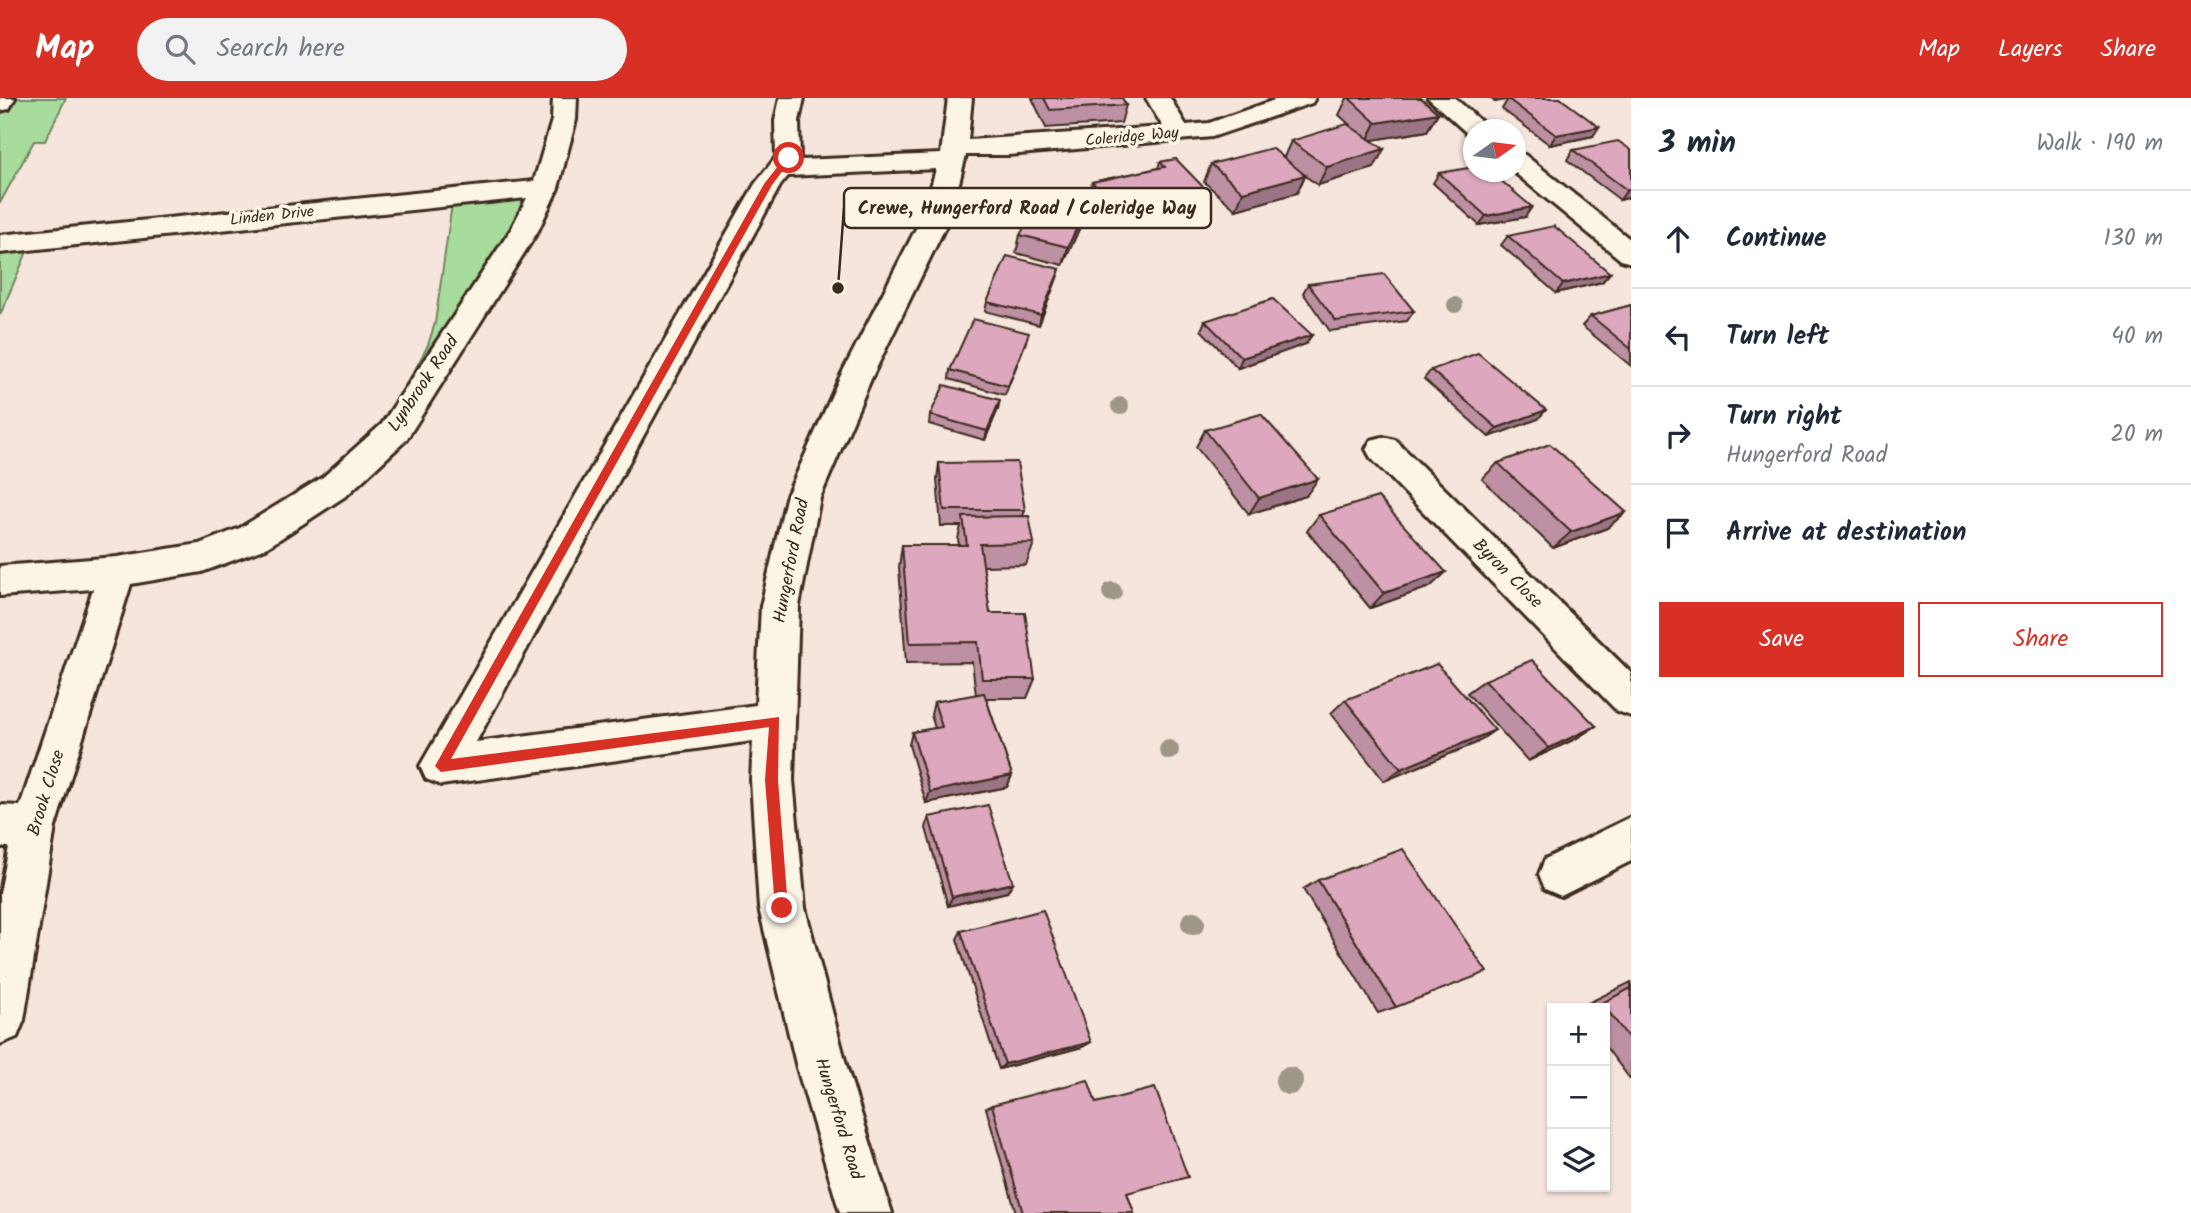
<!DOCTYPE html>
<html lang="en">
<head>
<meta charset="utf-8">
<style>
	body { margin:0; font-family:Kalam,sans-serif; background:#f2f2f3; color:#1f2937 }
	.controls { position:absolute; right:21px; bottom:21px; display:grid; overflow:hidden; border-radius:0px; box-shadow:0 2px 5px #0004 }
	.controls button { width:63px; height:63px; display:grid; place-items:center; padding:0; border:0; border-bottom:2px solid #e0e1e3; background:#fff; color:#1f2937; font:35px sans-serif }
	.compass { position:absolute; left:1463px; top:21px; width:63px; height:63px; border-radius:50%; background:#fff; box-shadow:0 2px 5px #0004; rotate:76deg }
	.stop { position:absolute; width:21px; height:21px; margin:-16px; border:5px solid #d93025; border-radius:50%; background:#fff }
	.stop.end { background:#d93025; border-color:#fff; box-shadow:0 2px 7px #0008 }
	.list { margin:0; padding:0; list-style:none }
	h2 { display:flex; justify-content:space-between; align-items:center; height:91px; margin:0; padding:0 28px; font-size:30px }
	h2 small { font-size:23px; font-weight:400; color:#747a83 }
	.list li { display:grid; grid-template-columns:46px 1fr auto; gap:21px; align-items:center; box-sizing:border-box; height:98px; padding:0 28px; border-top:2px solid #e0e1e3 }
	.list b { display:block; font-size:26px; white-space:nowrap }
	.list p { margin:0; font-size:23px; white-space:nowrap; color:#747a83 }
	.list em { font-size:23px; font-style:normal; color:#747a83 }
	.actions { display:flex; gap:14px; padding:21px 28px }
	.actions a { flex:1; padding:16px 0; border:2px solid #d93025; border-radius:0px; text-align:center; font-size:24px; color:#d93025 }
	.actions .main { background:#d93025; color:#fff }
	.icon { flex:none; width:38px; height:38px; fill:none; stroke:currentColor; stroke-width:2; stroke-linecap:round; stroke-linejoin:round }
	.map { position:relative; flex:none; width:1631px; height:1115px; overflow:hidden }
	header { display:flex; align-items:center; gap:42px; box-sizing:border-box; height:98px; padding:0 35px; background:#d93025; color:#fff }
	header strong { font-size:33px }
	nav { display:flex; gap:38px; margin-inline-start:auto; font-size:24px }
	.search { width:490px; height:63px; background:#f2f2f3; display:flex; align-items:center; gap:18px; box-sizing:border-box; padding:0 24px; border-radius:38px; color:#747a83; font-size:26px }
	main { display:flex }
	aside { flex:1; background:#fff }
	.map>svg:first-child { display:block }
	.green { fill:#a8dc9d; stroke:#72835e; stroke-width:2 }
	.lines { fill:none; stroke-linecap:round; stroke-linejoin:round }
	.minor-casing { stroke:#3b2a1e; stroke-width:6 }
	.minor { fill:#fcf5e5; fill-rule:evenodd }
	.tree { fill:#9e9686 }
	.wall { fill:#be90a3; stroke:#3b2a1e; stroke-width:2 }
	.shaded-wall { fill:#9b7585; stroke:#3b2a1e; stroke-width:2 }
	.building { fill:#dda7be; stroke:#3b2a1e; stroke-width:2 }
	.route { fill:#d93025 }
	.labels { text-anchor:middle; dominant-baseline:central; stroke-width:7; stroke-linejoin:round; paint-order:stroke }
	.far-street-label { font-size:16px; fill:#3b2a1e; stroke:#fcf5e5 }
	.street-label { font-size:18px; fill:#3b2a1e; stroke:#fcf5e5 }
	.leader { fill:none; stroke:#3b2a1e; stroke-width:2.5 }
	.callout-dot { fill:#3b2a1e; stroke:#fcf5e5; stroke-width:2.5 }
	.callout { fill:#fcf5e5; stroke:#3b2a1e; stroke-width:2.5 }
	.callout-label { font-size:19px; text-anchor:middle; font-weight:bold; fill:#3b2a1e }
</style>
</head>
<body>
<header>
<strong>Map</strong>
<div class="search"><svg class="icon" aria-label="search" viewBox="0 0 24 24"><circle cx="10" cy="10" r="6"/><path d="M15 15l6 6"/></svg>Search here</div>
<nav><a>Map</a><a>Layers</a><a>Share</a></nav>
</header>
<main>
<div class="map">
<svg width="1631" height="1115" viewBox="0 0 1631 1115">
	<rect width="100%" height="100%" fill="#f6e5dd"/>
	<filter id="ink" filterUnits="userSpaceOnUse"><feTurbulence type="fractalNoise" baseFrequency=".0143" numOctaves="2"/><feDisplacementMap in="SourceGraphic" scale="14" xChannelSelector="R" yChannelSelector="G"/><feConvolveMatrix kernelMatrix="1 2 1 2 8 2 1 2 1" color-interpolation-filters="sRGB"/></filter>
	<g filter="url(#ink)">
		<g class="green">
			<path d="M3,0H66L45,43H34L0,105V6Z"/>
			<path d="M545,90L399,302L428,247L435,225L453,99Z"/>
			<path d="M32,142L0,217V146Z"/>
		</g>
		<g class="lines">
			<defs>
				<g id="minor">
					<path d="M0,0H15L9,11L0,13Z"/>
					<path d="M553,0H577L576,22L558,90L538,133L406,342L347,397L266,450L202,474L131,486L55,729L24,922L17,939L0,946V795L9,749H0V707L20,708L93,491L0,498V468L117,459L199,446L240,430L323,379L382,326L510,133L527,100L0,155V137L534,83L552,22Z"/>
					<path d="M780,0H804L799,23L800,62L941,56L948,0H972L968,42L1163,29L1146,0H1170L1186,27L1209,25L1280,0H1315L1312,5L1212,39L1008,57H966L951,117L871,281L820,400L799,508L793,682L805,810L847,970L892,1115H840L797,970L759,810L751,682L753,643L441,687L426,681L420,668L755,86L776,59L775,23ZM936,71L923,117L839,281L786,400L761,508L756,607L476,644L780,88L788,78Z"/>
					<path d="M1428,0H1455L1490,32H1474V38L1469,37Z"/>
					<path d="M1516,54L1525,57L1631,142V165L1621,162L1514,74Z"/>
					<path d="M1383,339L1395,342L1631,575V618L1617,613L1371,360L1366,351L1371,342Z"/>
					<path d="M1631,719V763L1561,798L1545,791L1539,776L1545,761Z"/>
				</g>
			</defs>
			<use href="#minor" class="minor-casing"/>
			<use href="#minor" class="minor"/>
		</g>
		<g class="tree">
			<circle cx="1455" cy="207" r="8"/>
			<circle cx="1120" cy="308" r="9"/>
			<circle cx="1112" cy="494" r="10"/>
			<circle cx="1169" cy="652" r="10"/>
			<circle cx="1193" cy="825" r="12"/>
			<circle cx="1289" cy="983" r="14"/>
		</g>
		<g class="wall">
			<path d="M1032,0H1122L1126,7L1121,25L1046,30Z"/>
			<path d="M1347,0H1421L1438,15L1427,33L1371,42L1374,70L1318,87L1305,78L1297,95L1236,112L1204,84L1211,66L1284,59L1291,43L1350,27L1339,17Z"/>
			<path d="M1490,0H1560L1593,38L1550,47L1502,11L1508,1L1495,4Z"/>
			<path d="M1573,52H1631V99L1620,102L1567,62Z"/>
			<path d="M1176,61L1202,114L1136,128L1123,113L1101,118L1089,104L1084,120L1063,167L1016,155L1020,137L1087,102L1092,84L1158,70L1160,64Z"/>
			<path d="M1439,75L1525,119L1479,127L1433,85Z"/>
			<path d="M1508,138L1610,175L1602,184L1556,195L1501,147Z"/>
			<path d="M1060,171L1057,180L1039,227L985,213L987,204Z"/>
			<path d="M1308,186L1414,213L1407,223L1330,233L1303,195Z"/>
			<path d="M1631,207V268L1582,228L1591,218Z"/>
			<path d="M1205,223L1306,246L1238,270L1201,232Z"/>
			<path d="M1026,244L1005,297L949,281L950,272Z"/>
			<path d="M1431,272L1538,321L1489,339L1424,281Z"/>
			<path d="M998,311L985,342L929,326L930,317Z"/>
			<path d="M1205,332L1306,398L1249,416L1196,349Z"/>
			<path d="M939,365L1025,412L1023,418L1034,445L1026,467L983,468L990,515L1035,581L1027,600H986L1012,677L1007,689L926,705L909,647L912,634L935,630L931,617L934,604L976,597L972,564L906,565L899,469L902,447H959L958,441L961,428H941L937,381Z"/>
			<path d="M1498,365L1626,414L1607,430L1553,450L1482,381Z"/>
			<path d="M1319,417L1446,474L1430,489L1370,510L1307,433Z"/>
			<path d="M1485,582L1596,628L1575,641L1528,663L1467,595Z"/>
			<path d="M1345,602L1476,645L1384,683L1331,615Z"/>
			<path d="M929,719L1007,794L948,808L926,730Z"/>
			<path d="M1318,782L1396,909L1378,915L1303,791Z"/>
			<path d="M961,833L1091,944L1082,949L999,971L957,841Z"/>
			<path d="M1631,884V982L1605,948V910H1578Z"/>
			<path d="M992,1007L1127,1095L1134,1115H1016L986,1010Z"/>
		</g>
		<g class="shaded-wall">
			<path d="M1497,0H1517L1495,4Z"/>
			<path d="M1438,15L1427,33L1367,43L1376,25Z"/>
			<path d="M1599,29L1593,38L1550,47L1556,37Z"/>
			<path d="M1384,51L1374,70L1318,87L1327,69Z"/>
			<path d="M1305,77L1297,95L1236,112L1243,94Z"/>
			<path d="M1631,91V99L1620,102L1627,92Z"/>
			<path d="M1129,95L1123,113L1101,118L1106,100Z"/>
			<path d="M1209,95L1202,114L1136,128L1142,110Z"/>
			<path d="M1089,102L1084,120L1063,167L1068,149Z"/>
			<path d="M1532,109L1525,119L1479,127L1486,118Z"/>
			<path d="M1060,171L1057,180L1039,227L1041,217Z"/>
			<path d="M1610,175L1602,184L1556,195L1563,186Z"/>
			<path d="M1312,237L1306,246L1238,270L1242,260Z"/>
			<path d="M1000,302L998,311L985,342L987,333Z"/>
			<path d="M1546,312L1538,321L1489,339L1497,330Z"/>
			<path d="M1318,381L1306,398L1249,416L1259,400Z"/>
			<path d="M1626,414L1607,430L1553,450L1571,434Z"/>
			<path d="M1446,474L1430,489L1370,510L1384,495Z"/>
			<path d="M1596,628L1575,641L1528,663L1549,650Z"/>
			<path d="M1495,632L1476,645L1384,683L1401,671Z"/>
			<path d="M1012,677L1007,689L926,705L930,694Z"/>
			<path d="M1013,785L1007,794L948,808L952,799Z"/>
			<path d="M1091,944L1082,949L999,971L1005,966Z"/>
		</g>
		<g class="building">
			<path d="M1044,0H1122L1126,7L1050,12Z"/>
			<path d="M1349,0H1421L1438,15L1376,25Z"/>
			<path d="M1516,0H1560L1599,29L1556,37L1508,1Z"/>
			<path d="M1347,26L1384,51L1327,69L1291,43Z"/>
			<path d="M1618,43L1631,52V91L1627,92L1573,52Z"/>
			<path d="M1272,50L1305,77L1243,94L1211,66Z"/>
			<path d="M1176,61L1209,95L1142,110L1129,95L1106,100L1092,84L1165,69L1160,64Z"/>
			<path d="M1474,69V74H1491L1532,109L1486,118L1439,75Z"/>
			<path d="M1045,91L1089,102L1068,149L1020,137Z"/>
			<path d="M1554,128L1610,175L1563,186L1508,138Z"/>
			<path d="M1007,158L1060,171L1041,217L987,204Z"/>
			<path d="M1384,176L1414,213L1336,223L1308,186Z"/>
			<path d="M1273,201L1312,237L1242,260L1205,223Z"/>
			<path d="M1631,207V251L1591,218Z"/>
			<path d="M973,221L1029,235L1008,288L950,272Z"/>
			<path d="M1478,255L1546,312L1497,330L1431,272Z"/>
			<path d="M944,287L1000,302L987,333L930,317Z"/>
			<path d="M1261,316L1318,381L1259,400L1205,332Z"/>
			<path d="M1550,346L1626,414L1571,434L1498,365Z"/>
			<path d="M1017,364L1025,412H944L939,365Z"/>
			<path d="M1378,399L1446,474L1384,495L1319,417Z"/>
			<path d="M1029,418L1034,445L980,446L990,515H1025L1035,581H982L978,544L910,545L902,447H967L963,419Z"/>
			<path d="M1532,562L1596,628L1549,650L1485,582Z"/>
			<path d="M1437,566L1495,632L1401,671L1345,602Z"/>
			<path d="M984,595L1012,677L930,694L912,634L942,629L934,604Z"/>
			<path d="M988,707L1013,785L952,799L929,719Z"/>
			<path d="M1403,751L1487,874L1396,909L1318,782Z"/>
			<path d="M1043,812L1091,944L1005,966L961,833Z"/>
			<path d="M1631,890V943L1602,905Z"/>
			<path d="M1088,982L1096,1005L1155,990L1188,1079L1127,1095L1134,1115H1023L992,1007Z"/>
		</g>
	</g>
	<path class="route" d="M786,58L792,60L772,87L451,661L779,619L778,682L788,810L782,816L775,810L765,682L769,629L441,674L435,668L764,86Z"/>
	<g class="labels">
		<g class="far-street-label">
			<text transform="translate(1132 39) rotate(-5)">Coleridge Way</text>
			<text transform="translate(272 118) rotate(-6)">Linden Drive</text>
		</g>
		<g class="street-label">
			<text transform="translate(424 286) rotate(-56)">Lynbrook Road</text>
			<text transform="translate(792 463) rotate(-79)">Hungerford Road</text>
			<text transform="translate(1507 476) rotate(45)">Byron Close</text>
			<text transform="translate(47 695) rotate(-73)">Brook Close</text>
			<text transform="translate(838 1021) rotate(73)">Hungerford Road</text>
		</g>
	</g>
	<path class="leader" d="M838 190L844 110"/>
	<circle class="callout-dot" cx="838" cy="190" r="7"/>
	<rect class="callout" x="844" y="90" width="367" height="40" rx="7"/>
	<g class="callout-label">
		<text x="1027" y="116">Crewe, Hungerford Road / Coleridge Way</text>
	</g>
</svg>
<div class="controls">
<button>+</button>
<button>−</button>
<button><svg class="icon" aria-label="layers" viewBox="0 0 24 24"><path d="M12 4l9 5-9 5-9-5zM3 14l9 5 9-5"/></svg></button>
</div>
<svg class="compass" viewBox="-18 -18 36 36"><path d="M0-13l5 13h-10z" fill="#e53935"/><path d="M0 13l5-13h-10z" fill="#747a83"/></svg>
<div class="stop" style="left:789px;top:60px"></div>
<div class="stop end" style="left:782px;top:810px"></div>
</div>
<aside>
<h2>3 min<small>Walk · 190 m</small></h2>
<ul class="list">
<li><svg class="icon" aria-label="ahead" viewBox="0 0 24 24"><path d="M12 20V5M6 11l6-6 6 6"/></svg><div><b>Continue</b></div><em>130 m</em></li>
<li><svg class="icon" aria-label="left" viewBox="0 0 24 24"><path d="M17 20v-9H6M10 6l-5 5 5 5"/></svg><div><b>Turn left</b></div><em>40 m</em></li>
<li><svg class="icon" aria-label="right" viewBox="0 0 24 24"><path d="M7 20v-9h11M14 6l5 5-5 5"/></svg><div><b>Turn right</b><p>Hungerford Road</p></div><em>20 m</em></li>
<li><svg class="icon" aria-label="arrive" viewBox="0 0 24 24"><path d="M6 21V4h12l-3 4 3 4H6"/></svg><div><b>Arrive at destination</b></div></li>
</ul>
<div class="actions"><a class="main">Save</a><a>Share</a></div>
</aside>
</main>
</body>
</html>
